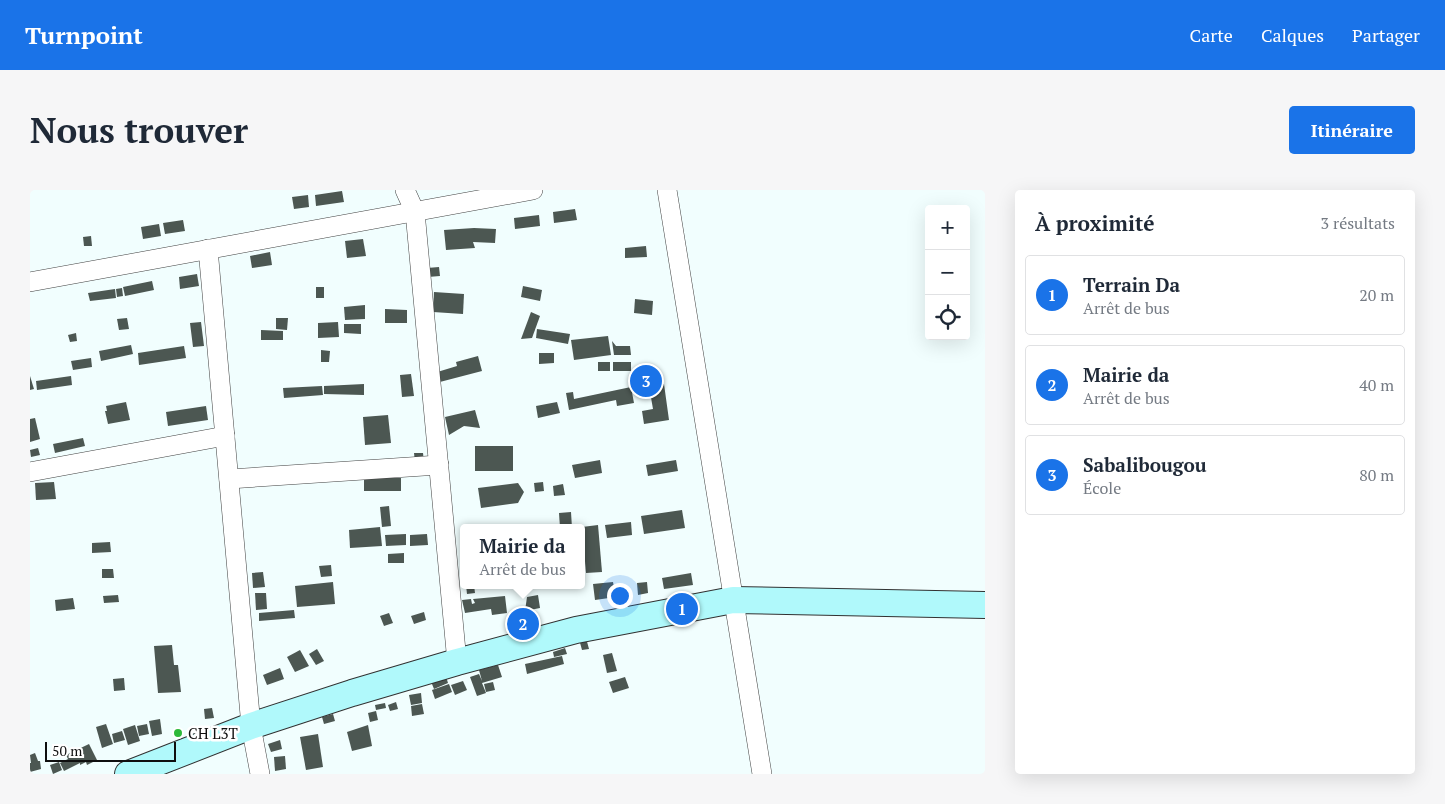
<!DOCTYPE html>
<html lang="fr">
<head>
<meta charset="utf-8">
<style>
	body { margin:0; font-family:"PT Serif",serif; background:#f6f6f7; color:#1f2937 }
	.controls { position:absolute; right:15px; top:15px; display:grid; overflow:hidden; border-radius:5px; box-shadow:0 5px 20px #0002 }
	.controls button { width:45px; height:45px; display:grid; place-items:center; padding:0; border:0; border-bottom:1px solid #e0e1e3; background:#fff; color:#1f2937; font:25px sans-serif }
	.scale { position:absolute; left:15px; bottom:12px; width:131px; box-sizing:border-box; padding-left:5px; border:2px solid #0f0f0f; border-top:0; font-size:14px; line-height:18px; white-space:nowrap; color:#0f0f0f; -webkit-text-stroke:4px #fff; paint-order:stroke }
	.you { position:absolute; left:589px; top:405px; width:18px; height:18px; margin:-12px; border:4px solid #fff; border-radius:50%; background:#1a73e8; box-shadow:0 0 0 8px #1a73e833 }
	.badge { display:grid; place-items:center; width:32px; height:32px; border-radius:50%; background:#1a73e8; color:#fff; font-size:16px; font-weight:700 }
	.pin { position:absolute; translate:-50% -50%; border:2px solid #fff; box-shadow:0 1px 5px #0006 }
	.popup { position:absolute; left:430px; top:334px; width:125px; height:65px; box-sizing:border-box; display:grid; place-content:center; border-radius:5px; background:#fff; filter:drop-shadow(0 1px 4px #0005); font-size:16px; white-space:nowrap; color:#747a83 }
	.popup b { font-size:19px; color:#1f2937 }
	.popup::after { content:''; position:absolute; left:50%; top:100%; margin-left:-10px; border:10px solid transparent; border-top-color:#fff }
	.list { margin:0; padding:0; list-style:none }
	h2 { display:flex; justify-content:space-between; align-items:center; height:65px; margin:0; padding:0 20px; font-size:21px }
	h2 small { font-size:16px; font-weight:400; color:#747a83 }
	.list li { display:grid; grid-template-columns:32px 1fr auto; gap:15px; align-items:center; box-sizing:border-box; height:80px; margin:0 10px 10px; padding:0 10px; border:1px solid #e0e1e3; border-radius:5px }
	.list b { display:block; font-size:19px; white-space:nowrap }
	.list p { margin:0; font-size:16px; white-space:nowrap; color:#747a83 }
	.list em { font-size:16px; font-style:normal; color:#747a83 }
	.icon { flex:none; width:28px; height:28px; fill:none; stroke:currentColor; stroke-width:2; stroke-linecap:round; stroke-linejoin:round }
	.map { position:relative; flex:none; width:955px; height:584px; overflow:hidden; border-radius:5px }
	header { display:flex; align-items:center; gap:30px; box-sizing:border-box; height:70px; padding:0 25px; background:#1a73e8; color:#fff }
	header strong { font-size:24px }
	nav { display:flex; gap:28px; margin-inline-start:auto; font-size:18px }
	.intro { display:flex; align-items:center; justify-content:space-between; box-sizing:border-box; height:120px; padding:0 30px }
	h1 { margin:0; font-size:35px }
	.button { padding:12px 22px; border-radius:5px; background:#1a73e8; color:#fff; font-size:18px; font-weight:700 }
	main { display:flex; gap:30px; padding:0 30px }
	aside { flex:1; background:#fff; border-radius:5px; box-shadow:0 5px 20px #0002 }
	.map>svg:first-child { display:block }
	.building { fill:#4c5752 }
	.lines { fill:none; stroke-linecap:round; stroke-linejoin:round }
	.street-casing { stroke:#424242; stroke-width:20 }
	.secondary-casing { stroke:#313131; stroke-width:28 }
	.street { stroke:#fff; stroke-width:19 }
	.secondary { stroke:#b0f9fb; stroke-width:26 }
	.poi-dot { fill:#2db93a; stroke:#fff; stroke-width:2 }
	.labels { text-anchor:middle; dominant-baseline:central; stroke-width:5; stroke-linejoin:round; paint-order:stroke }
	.poi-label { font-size:15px; fill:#0f0f0f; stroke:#fff; text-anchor:start }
</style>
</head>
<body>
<header>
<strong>Turnpoint</strong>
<nav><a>Carte</a><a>Calques</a><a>Partager</a></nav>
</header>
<div class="intro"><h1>Nous trouver</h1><a class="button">Itinéraire</a></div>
<main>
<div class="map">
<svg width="955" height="584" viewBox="0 0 955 584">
	<rect width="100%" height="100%" fill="#f1fefe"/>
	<g class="building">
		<path d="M312,1L314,12L286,16L285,5Z"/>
		<path d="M278,5L279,17L264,19L262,7Z"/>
		<path d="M545,19L547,30L524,33L523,22Z"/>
		<path d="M509,25L510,36L485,39L484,28Z"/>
		<path d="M153,30L155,41L135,44L133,33Z"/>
		<path d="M129,34L131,46L113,49L111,37Z"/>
		<path d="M444,38L466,39L465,53L443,52L445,58L416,60L414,40Z"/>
		<path d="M61,46L62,56H54L53,47Z"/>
		<path d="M333,49L336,66L317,68L315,51Z"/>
		<path d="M616,56L617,67L595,68V58Z"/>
		<path d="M240,62L242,75L222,78L220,66Z"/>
		<path d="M409,77L410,86L398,87L397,78Z"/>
		<path d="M167,84L169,96L150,99L149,87Z"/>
		<path d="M122,91L124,100L95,106L93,97Z"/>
		<path d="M493,96L512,100L510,111L491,107Z"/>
		<rect x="286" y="97" width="8" height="11"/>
		<path d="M92,98L93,106L87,107L86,99Z"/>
		<path d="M85,99L86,108L60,111L58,103Z"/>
		<path d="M404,102L434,104L433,124L403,122Z"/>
		<path d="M605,109L623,111L622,125L604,123Z"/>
		<path d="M335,115V129L315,130L314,117Z"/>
		<path d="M355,119L377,120V133H355Z"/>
		<path d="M501,122L510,126L502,148L491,149Z"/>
		<path d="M97,128L99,139L89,140L87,129Z"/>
		<path d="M246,128H258L257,140L246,139Z"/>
		<path d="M171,132L174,156L163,157L160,133Z"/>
		<path d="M308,132L309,147L288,148V133Z"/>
		<path d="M314,134H331V144L314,143Z"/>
		<path d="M507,139L540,144L538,154L506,148Z"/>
		<path d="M231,140L253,141V150H231Z"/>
		<path d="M46,143L47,151L40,152L38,145Z"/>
		<path d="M578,146L581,165L544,170L541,150Z"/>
		<path d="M582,151L586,156H600L601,165H584Z"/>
		<path d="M101,155L103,164L71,171L69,161Z"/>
		<path d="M154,156L156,168L109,175L108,163Z"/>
		<path d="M291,160L300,161L299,172H291Z"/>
		<path d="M509,163H524V173L509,174Z"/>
		<path d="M448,166L452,181L406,193L404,183L427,176L426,172Z"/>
		<path d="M61,168L62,177L43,180L41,171Z"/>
		<rect x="568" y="172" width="12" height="9"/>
		<rect x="583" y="172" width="18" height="9"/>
		<path d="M381,184L384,206L372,207L370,185Z"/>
		<path d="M0,186L4,199L0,200Z"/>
		<path d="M41,186L42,195L7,200L6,191Z"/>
		<path d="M334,194V205L294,204V196Z"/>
		<path d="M634,194L639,230L614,234L612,221L623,219L619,196Z"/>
		<path d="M292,196L293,205L254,208L253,198Z"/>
		<path d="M601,197L604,213L587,216L586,210L539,220L536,203L543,202L544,209Z"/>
		<path d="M96,212L100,230L78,234L75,221H77L76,216Z"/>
		<path d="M527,212L530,223L508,228L506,216Z"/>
		<path d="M176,216L178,230L138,236L136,222Z"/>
		<path d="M445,220L450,238L434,236L419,245L415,227Z"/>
		<path d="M358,225L361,253L335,255L333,227Z"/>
		<path d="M5,228L10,249L0,252V229Z"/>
		<path d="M53,248L55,256L25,263L23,254Z"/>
		<rect x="445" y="256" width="38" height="25"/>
		<path d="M8,258L10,265L1,267L0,260Z"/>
		<path d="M384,263H393L394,272H385Z"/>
		<path d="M570,270L572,283L545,288L542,275Z"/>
		<path d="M646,270L648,281L618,286L616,275Z"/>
		<rect x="334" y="288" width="37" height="13"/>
		<path d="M24,292L26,309L6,310L5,293Z"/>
		<path d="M513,292L514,301L505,302L504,293Z"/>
		<path d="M488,293L494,302L488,313L451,318L448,298Z"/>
		<path d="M533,294L535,305L524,306L523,296Z"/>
		<path d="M359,316L361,336L352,337L350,317Z"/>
		<path d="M652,320L655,338L614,344L611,326Z"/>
		<path d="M541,322L542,338H530L529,323Z"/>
		<path d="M601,332L602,345L577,348L575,335Z"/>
		<path d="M568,335L572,382L556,383L552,337Z"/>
		<path d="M350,337L352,356L320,358L319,340Z"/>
		<path d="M376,344V355L356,356L355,345Z"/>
		<path d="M397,344L398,355L380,356V345Z"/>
		<path d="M80,352L81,362L62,363V353Z"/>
		<path d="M374,363V373H358V364Z"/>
		<path d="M301,375L302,386L291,387L289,376Z"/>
		<path d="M72,379H83L84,388H72Z"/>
		<path d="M233,382L235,397L223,398L222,383Z"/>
		<path d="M661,383L663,395L634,399L632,388Z"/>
		<path d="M303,392L305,414L267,417L265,396Z"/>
		<path d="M583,392L586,407L565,410L563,394Z"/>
		<path d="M617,392L618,403L608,405L607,393Z"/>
		<path d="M436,395H444L445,403L437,404Z"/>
		<path d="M225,403H236L237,419L226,420Z"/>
		<path d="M88,405L89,412L74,413L73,406Z"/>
		<path d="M508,405L510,418L495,421L497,407Z"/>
		<path d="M475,406L477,423L462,425L461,419L435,423L432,410L441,409L442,414L445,413L443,409Z"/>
		<path d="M43,408L45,419L26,421L25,410Z"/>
		<path d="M264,420L265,428L229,431V423Z"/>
		<path d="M394,422L396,430L384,434L381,426Z"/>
		<path d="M359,423L363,433L354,436L350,426Z"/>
		<path d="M556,448L559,459L552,460L549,449Z"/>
		<path d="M142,455L144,475H148L151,502L128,503L124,456Z"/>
		<path d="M535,458L537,464L524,467L523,462Z"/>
		<path d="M287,459L294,471L286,475L279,464Z"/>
		<path d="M270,460L279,476L265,482L257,467Z"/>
		<path d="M582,463L587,481L577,483L573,465Z"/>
		<path d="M532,466L534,474L497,484L495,474Z"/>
		<path d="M468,475L472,487L452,493L456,503L447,506L440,487L449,484L452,491L449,480Z"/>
		<path d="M250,478L254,489L237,495L233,485Z"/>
		<path d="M415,483L418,493L404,499L400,489Z"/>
		<path d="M595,487L599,498L583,503L579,492Z"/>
		<path d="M94,488L95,500L84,501L83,489Z"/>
		<path d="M433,491L437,500L425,505L421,495Z"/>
		<path d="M463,492L465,500L456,502L454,494Z"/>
		<path d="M419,494L422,502L405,509L402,500Z"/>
		<path d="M391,503L392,513L381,515L379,505Z"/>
		<path d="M366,512L368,519L360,521L358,515Z"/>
		<path d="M355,513L356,518L346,520L345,515Z"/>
		<path d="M392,514L394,524L382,526L381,516Z"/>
		<path d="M182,518L184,528L175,529L174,519Z"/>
		<path d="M346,521L348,530L340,532L338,523Z"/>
		<path d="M303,524L305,531L294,534L292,527Z"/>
		<path d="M130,529L132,544L122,546L119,531Z"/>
		<path d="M76,534L83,554L72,558L66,537Z"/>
		<path d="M117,534L119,544L109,546L107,536Z"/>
		<path d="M105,535L110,551L98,555L93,539Z"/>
		<path d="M338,535L342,556L322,561L317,542Z"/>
		<path d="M92,541L95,550L84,553L82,544Z"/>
		<path d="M288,544L293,577L276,580L270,547Z"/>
		<path d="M250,550L252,559L241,562L238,554Z"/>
		<path d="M59,554L67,570L57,575L56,572L50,575V573L34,581L30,573L38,569L36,565Z"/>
		<path d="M5,563L8,571H10L11,579L0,582V573H1L0,565Z"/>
		<path d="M255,566L256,579L245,581L244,567Z"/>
		<path d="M29,572L32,580L23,584L20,575Z"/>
	</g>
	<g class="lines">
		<defs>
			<g id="street">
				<path d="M375,0L385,22L427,472"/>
				<path d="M637,0L732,584"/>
				<path d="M178,59L221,536L230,584"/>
				<path d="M0,92L503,0"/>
				<path d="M0,282L195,246"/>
				<path d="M199,289L409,275"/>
			</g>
			<path id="secondary" d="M98,584L221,536L322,503L427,472L546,440L703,410L955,415"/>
		</defs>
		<use href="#street" class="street-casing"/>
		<use href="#secondary" class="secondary-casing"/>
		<use href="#street" class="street"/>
		<use href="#secondary" class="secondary"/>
	</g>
	<circle class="poi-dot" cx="148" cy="543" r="5"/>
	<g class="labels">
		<g class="poi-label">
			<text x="158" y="543">CH L3T</text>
		</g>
	</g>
</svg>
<div class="controls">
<button>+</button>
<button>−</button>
<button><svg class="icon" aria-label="locate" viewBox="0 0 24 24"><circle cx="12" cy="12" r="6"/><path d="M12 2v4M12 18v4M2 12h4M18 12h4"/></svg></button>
</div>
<div class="scale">50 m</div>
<div class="you"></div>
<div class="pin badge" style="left:652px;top:419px">1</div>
<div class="pin badge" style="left:493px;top:434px">2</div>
<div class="popup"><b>Mairie da</b>Arrêt de bus</div>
<div class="pin badge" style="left:616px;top:191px">3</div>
</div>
<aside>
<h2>À proximité<small>3 résultats</small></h2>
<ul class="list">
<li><span class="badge">1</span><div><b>Terrain Da</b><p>Arrêt de bus</p></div><em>20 m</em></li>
<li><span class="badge">2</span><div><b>Mairie da</b><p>Arrêt de bus</p></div><em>40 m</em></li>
<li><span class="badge">3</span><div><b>Sabalibougou</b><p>École</p></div><em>80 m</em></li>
</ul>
</aside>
</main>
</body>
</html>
